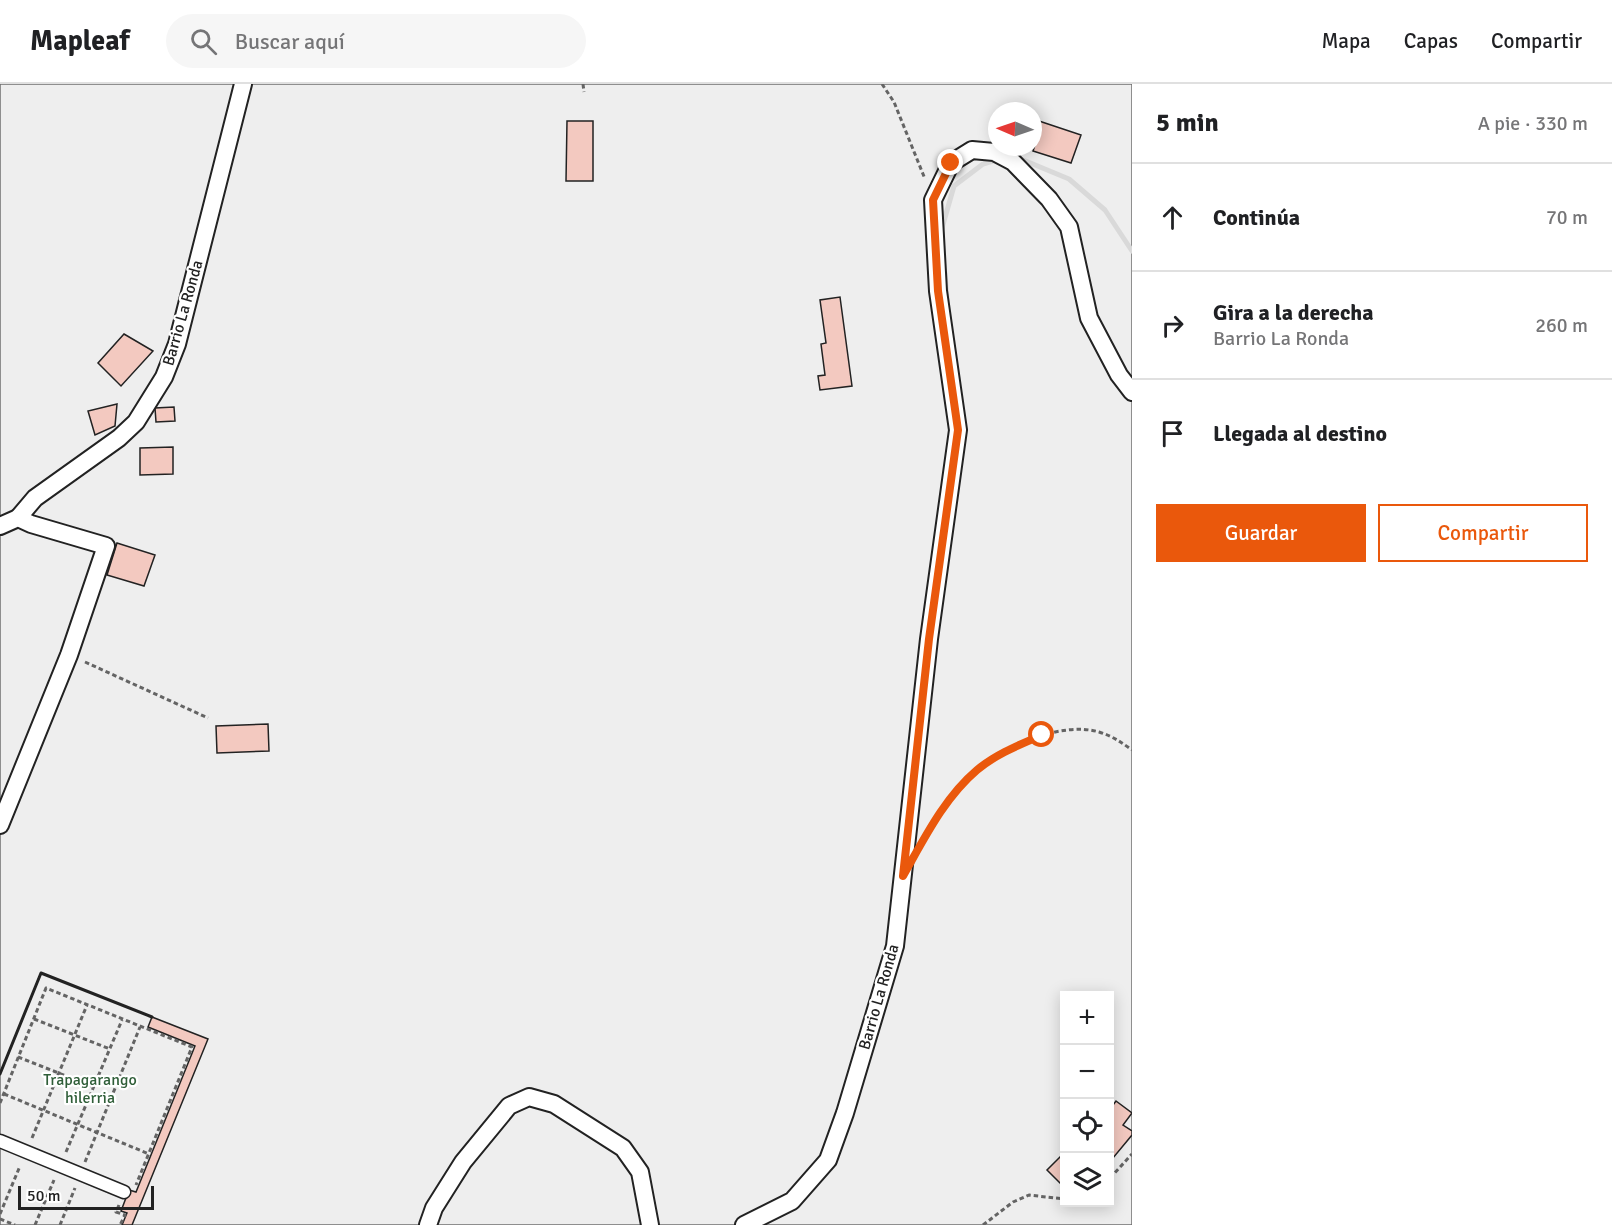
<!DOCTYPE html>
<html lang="es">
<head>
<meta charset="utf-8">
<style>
	body { margin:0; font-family:Signika,sans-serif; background:#f6f6f6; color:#202124 }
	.controls { position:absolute; right:18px; bottom:18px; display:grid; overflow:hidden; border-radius:0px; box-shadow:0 3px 15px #0003 }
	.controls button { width:54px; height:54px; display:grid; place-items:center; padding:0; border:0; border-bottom:2px solid #e0e0e0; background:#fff; color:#202124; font:30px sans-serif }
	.compass { position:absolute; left:988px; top:18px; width:54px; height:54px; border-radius:50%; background:#fff; box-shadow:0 3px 15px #0003; rotate:272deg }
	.scale { position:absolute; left:18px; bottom:15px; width:136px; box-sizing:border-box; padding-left:6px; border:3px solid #222; border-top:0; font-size:16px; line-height:21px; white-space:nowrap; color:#222; -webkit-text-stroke:4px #fff; paint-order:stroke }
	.stop { position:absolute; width:18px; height:18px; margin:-14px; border:4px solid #ea580c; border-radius:50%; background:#fff }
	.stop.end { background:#ea580c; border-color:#fff; box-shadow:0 2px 6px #0008 }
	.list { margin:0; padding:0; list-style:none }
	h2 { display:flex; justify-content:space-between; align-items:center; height:78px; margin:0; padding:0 24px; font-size:26px }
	h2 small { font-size:20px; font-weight:400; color:#757577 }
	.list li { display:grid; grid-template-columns:39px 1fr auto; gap:18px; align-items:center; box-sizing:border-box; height:108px; padding:0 24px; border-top:2px solid #e0e0e0 }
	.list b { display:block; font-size:22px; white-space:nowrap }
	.list p { margin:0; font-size:20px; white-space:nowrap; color:#757577 }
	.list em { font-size:20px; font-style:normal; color:#757577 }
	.actions { display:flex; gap:12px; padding:18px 24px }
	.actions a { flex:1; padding:14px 0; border:2px solid #ea580c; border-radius:0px; text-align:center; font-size:21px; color:#ea580c }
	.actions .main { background:#ea580c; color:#fff }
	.icon { flex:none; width:33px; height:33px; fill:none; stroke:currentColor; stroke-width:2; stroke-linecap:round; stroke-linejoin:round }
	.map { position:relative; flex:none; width:1132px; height:1141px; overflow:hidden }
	header { display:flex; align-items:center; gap:36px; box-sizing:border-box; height:84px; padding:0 30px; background:#fff; border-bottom:2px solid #e0e0e0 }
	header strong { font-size:28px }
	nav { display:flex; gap:33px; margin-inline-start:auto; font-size:21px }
	.search { width:420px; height:54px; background:#f6f6f6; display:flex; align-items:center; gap:15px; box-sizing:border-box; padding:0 21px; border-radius:33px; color:#757577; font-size:22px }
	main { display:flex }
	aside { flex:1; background:#fff }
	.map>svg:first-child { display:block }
	.green { fill:#eee; stroke:#6f6f6f; stroke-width:1.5; fill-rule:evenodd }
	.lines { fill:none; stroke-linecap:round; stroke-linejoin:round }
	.stream { stroke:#d9d9d9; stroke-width:5 }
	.building { fill:#f3c9c0; stroke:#222; stroke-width:1.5 }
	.pedestrian-casing { stroke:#222; stroke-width:15 }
	.minor-casing { stroke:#222; stroke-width:20 }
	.path { stroke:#646464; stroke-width:3; stroke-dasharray:4.5 3; stroke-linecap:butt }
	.pedestrian { stroke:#fff; stroke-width:12 }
	.minor { stroke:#fff; stroke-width:16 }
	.wall { stroke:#222; stroke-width:3 }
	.route { stroke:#ea580c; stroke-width:8 }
	.labels { text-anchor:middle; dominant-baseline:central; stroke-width:4.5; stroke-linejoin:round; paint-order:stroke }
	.street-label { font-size:16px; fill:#222; stroke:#fff }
	.park-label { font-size:16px; fill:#2f5e38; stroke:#fff }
</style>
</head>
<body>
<header>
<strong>Mapleaf</strong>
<div class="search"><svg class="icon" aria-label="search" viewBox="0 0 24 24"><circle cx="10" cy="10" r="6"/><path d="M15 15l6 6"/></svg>Buscar aquí</div>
<nav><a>Mapa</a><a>Capas</a><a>Compartir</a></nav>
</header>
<main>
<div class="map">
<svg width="1132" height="1141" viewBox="0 0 1132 1141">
	<rect width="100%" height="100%" fill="#fff"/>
	<path class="green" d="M0,0H1132V1141H0ZM997,27H1033V63H997ZM1064,912H1110V1118H1064Z"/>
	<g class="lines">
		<g class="stream">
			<path d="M1016,73L1069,95L1105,126L1132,167"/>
			<path d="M942,144L954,102L983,80L993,77"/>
			<path d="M945,189L947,216"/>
		</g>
	</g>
	<g class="building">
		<path d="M1036,36L1081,51L1071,79L1033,67L1038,52L1033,50Z"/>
		<path d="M567,37H593V97H566Z"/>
		<path d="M840,213L852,302L820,306L818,292L825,291L821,260L826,259L820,216Z"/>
		<path d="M124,250L153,267L121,302L98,279Z"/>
		<path d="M117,320L115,342L95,351L88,327Z"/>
		<path d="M174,323L175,337L156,338L155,324Z"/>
		<path d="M173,363V390L140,391V364Z"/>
		<path d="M117,459L155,471L144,502L107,491Z"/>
		<path d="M268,640L269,667L217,669L216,642Z"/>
		<path d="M152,933L208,955L132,1141H122L127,1129L121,1127L129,1106L136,1108L195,962L148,943Z"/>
		<path d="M1116,1017L1132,1029L1123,1041L1132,1047V1051L1113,1074L1110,1071V1025Z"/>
		<path d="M1064,1069V1103L1047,1086Z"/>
	</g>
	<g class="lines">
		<defs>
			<path id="pedestrian" d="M0,1057L124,1108"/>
			<g id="minor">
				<path d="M18,434L35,414L119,354L136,338L164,293L177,260L243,0"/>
				<path d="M0,442L18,434L31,440L106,462L69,571L0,741"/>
				<path d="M428,1141L434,1124L463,1078L509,1022L529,1013L554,1020L623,1064L640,1088L650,1141"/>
				<path d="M744,1141L792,1117L828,1076L845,1029L895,862L929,555L958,346L938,207L933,116L951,79L972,66L994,68L1013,78L1049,115L1069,143L1089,234L1119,291L1132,308"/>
			</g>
		</defs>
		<use href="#pedestrian" class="pedestrian-casing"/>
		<use href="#minor" class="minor-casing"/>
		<g class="path">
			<path d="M583,0L584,8"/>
			<path d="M882,0L894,18L925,95"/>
			<path d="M85,578L208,634"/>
			<path d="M925,754C939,730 955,708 975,688C1002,662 1062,637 1099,648C1112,652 1121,658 1132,666"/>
			<path d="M34,935L110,965"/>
			<path d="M18,973L94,1003"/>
			<path d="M4,1010L149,1070"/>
			<path d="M0,1019L46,904L192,963L136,1101"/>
			<path d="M32,1054L87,921"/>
			<path d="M66,1068L122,936"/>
			<path d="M85,1078L140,943"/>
			<path d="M1110,1094L1132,1070"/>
			<path d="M119,1121L116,1128L125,1131L120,1141"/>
			<path d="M0,1130L20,1082"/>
			<path d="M0,1135L15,1141"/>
			<path d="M35,1141L54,1096"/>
			<path d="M60,1141L75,1104"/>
			<path d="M983,1141L1013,1118L1029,1111L1064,1115"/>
		</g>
		<use href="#pedestrian" class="pedestrian"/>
		<use href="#minor" class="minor"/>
		<path class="wall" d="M0,990L41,889L152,933"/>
	</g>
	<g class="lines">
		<path class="route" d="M951,79L933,116L938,207L958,346L929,555L903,792C924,755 944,714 977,686C996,670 1019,661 1042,651"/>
	</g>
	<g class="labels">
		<g class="street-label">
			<text transform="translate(183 229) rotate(-74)">Barrio La Ronda</text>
			<text transform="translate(879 913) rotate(-74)">Barrio La Ronda</text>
		</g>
		<g class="park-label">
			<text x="90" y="996">Trapagarango<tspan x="90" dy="18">hilerria</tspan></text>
		</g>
	</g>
</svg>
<div class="controls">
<button>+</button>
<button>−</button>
<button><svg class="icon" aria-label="locate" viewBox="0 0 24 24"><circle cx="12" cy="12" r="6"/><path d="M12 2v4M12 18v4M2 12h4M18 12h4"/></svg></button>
<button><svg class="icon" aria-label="layers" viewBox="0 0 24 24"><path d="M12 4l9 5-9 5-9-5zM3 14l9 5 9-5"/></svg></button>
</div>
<svg class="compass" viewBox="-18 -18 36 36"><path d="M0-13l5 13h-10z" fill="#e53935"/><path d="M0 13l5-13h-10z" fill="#757577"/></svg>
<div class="scale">50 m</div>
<div class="stop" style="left:1042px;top:651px"></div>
<div class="stop end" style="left:951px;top:79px"></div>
</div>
<aside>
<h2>5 min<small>A pie · 330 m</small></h2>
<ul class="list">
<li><svg class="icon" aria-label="ahead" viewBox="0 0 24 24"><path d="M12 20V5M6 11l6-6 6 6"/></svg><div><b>Continúa</b></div><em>70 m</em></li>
<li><svg class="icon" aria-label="right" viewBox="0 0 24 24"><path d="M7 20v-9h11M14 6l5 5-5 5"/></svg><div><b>Gira a la derecha</b><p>Barrio La Ronda</p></div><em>260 m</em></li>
<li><svg class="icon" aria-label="arrive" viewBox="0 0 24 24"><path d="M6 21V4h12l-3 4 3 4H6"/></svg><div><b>Llegada al destino</b></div></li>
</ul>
<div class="actions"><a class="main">Guardar</a><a>Compartir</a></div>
</aside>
</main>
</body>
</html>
